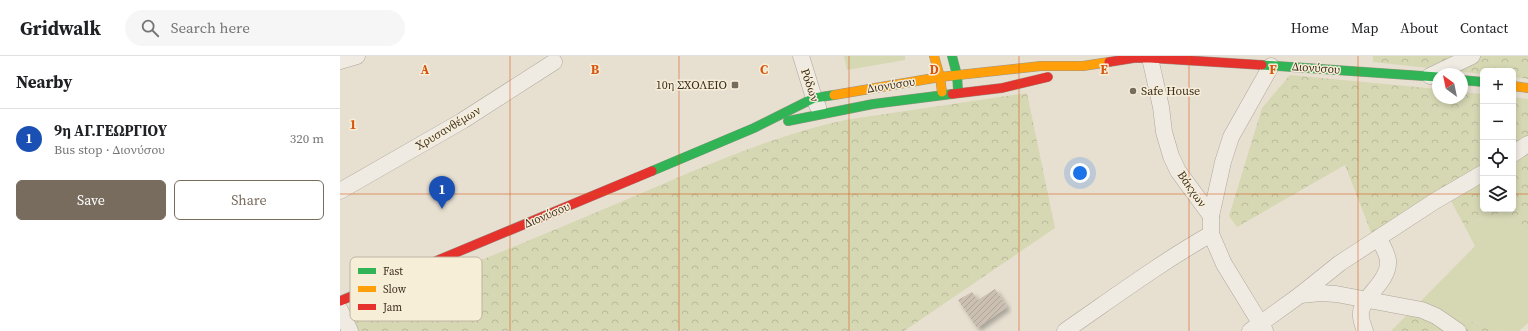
<!DOCTYPE html>
<html lang="en">
<head>
<meta charset="utf-8">
<style>
	body { margin:0; font-family:"Source Serif 4",serif; background:#f6f6f6; color:#202124 }
	.controls { position:absolute; right:12px; top:12px; display:grid; overflow:hidden; border-radius:6px; box-shadow:0 2px 6px #0003 }
	.controls button { width:36px; height:36px; display:grid; place-items:center; padding:0; border:0; border-bottom:1px solid #e0e0e0; background:#fff; color:#202124; font:20px sans-serif }
	.compass { position:absolute; left:1092px; top:12px; width:36px; height:36px; border-radius:50%; background:#fff; box-shadow:0 2px 6px #0003; rotate:327deg }
	.you { position:absolute; left:740px; top:117px; width:14px; height:14px; margin:-10px; border:3px solid #fff; border-radius:50%; background:#1a73e8; box-shadow:0 0 0 6px #1a73e833 }
	.badge { display:grid; place-items:center; width:26px; height:26px; border-radius:50%; background:#786c5e; color:#fff; font-size:13px; font-weight:700 }
	.pin { position:absolute; translate:-50% -33px; filter:drop-shadow(0 1px 2px #0008) }
	.pin::after { content:''; position:absolute; top:21px; width:14px; height:12px; background:inherit; clip-path:polygon(0 0,100% 0,50% 100%) }
	.list { margin:0; padding:0; list-style:none }
	h2 { display:flex; justify-content:space-between; align-items:center; height:52px; margin:0; padding:0 16px; font-size:17px }
	h2 small { font-size:13px; font-weight:400; color:#757577 }
	.list li { display:grid; grid-template-columns:26px 1fr auto; gap:12px; align-items:center; box-sizing:border-box; height:60px; padding:0 16px; border-top:1px solid #e0e0e0 }
	.list b { display:block; font-size:15px; white-space:nowrap }
	.list p { margin:0; font-size:13px; white-space:nowrap; color:#757577 }
	.list em { font-size:13px; font-style:normal; color:#757577 }
	.actions { display:flex; gap:8px; padding:12px 16px }
	.actions a { flex:1; padding:9px 0; border:1px solid #786c5e; border-radius:6px; text-align:center; font-size:14px; color:#786c5e }
	.actions .main { background:#786c5e; color:#fff }
	.icon { flex:none; width:22px; height:22px; fill:none; stroke:currentColor; stroke-width:2; stroke-linecap:round; stroke-linejoin:round }
	.map { position:relative; flex:none; width:1188px; height:275px; overflow:hidden }
	header { display:flex; align-items:center; gap:24px; box-sizing:border-box; height:56px; padding:0 20px; background:#fff; border-bottom:1px solid #e0e0e0 }
	header strong { font-size:19px }
	nav { display:flex; gap:22px; margin-inline-start:auto; font-size:14px }
	.search { width:280px; height:36px; background:#f6f6f6; display:flex; align-items:center; gap:10px; box-sizing:border-box; padding:0 14px; border-radius:22px; color:#757577; font-size:15px }
	main { display:flex }
	aside { flex:1; background:#fff }
	.map>svg:first-child { display:block }
	.green { fill:#d6d7b3 }
	.forest { fill:url(#forest-crowns) }
	.building { fill:url(#building-hatch); filter:url(#shadow) }
	.lines { fill:none; stroke-linecap:round; stroke-linejoin:round }
	.street-casing { stroke:#ada599; stroke-width:17 }
	.fast-casing { stroke:#9c958a; stroke-width:10 }
	.slow-casing { stroke:#9c958a; stroke-width:10 }
	.jam-casing { stroke:#9c958a; stroke-width:10 }
	.street { stroke:#efebe3; stroke-width:16 }
	.fast { stroke:#30b455; stroke-width:9 }
	.slow { stroke:#ff9f0a; stroke-width:9 }
	.jam { stroke:#e5322d; stroke-width:9 }
	.grid { fill:none; stroke:#d7550e; stroke-width:1; stroke-opacity:0.55 }
	.poi-dot { fill:#786c5e; stroke:#f7eed8; stroke-width:1.5 }
	.labels { text-anchor:middle; dominant-baseline:central; stroke-width:3; stroke-linejoin:round; paint-order:stroke }
	.street-label { font-size:12px; fill:#3d2e20; stroke:#f7eed8 }
	.poi-label { font-size:12px; fill:#3d2e20; stroke:#f7eed8; text-anchor:end }
	.key { fill:#f7eed8; stroke:#bfb4a1; stroke-width:1 }
	.key-label { font-size:11px; fill:#3d2e20 }
	.grid-label { font-size:13px; text-anchor:middle; font-weight:bold; fill:#d7550e; stroke:#f7eed8; stroke-width:3; stroke-linejoin:round; paint-order:stroke }
</style>
</head>
<body>
<header>
<strong>Gridwalk</strong>
<div class="search"><svg class="icon" aria-label="search" viewBox="0 0 24 24"><circle cx="10" cy="10" r="6"/><path d="M15 15l6 6"/></svg>Search here</div>
<nav><a>Home</a><a>Map</a><a>About</a><a>Contact</a></nav>
</header>
<main>
<aside>
<h2>Nearby<small></small></h2>
<ul class="list">
<li><span class="badge" style="background:#1a4fb4">1</span><div><b>9η ΑΓ.ΓΕΩΡΓΙΟΥ</b><p>Bus stop · Διονύσου</p></div><em>320 m</em></li>
</ul>
<div class="actions"><a class="main">Save</a><a>Share</a></div>
</aside>
<div class="map">
<svg width="1188" height="275" viewBox="0 0 1188 275">
	<defs>
		<pattern id="forest-crowns" width="20" height="18" patternUnits="userSpaceOnUse"><rect width="20" height="18" fill="#d6d7b3"/><path d="M2 6a3 3 0 1 1 6 0M12 15a3 3 0 1 1 6 0" fill="none" stroke="#b9b99a"/></pattern>
		<pattern id="building-hatch" width="6" height="6" patternUnits="userSpaceOnUse"><rect width="6" height="6" fill="#cbbfb2"/><path d="M-1 1l2-2M0 6l6-6M5 7l2-2" fill="none" stroke="#afa499"/></pattern>
		<filter id="shadow"><feDropShadow dx="3.5" dy="3.5" stdDeviation="2" flood-color="#0004"/></filter>
	</defs>
	<rect width="100%" height="100%" fill="#e7e0d1"/>
	<g class="green">
		<path d="M504,0H565V4L507,14Z"/>
		<path d="M1161,157L1188,176V267L1179,275H1162L1077,249L1135,190L1124,169Z"/>
	</g>
	<g class="forest">
		<path d="M1033,0H1188V23L1173,21V15H1143V18L1033,6Z"/>
		<path d="M950,19L1098,33V42H1122V36L1143,38V153H1173V41L1188,43V176L1161,157L1124,169L1110,143L1032,179L1005,109L897,171L889,160L922,52Z"/>
		<path d="M687,37L715,172L564,275H0V261C95,223 189,185 283,145C356,114 427,81 505,64Z"/>
		<path d="M1077,249L1162,275H1051Z"/>
	</g>
	<path class="building" d="M655,233L667,251L637,272L618,244L632,236L638,244Z"/>
	<g class="lines">
		<defs>
			<g id="street">
				<path d="M461,0L474,42L478,51"/>
				<path d="M810,2L821,51L824,76L831,100L838,115L871,160"/>
				<path d="M0,5L17,0"/>
				<path d="M1090,20L1132,0"/>
				<path d="M1173,98L1188,88"/>
				<path d="M0,135L122,65L214,6"/>
				<path d="M960,239L981,237L996,238L1082,254L1096,260L1118,275"/>
				<path d="M0,254L10,275"/>
				<path d="M725,275C773,242 820,207 871,178"/>
				<path d="M910,275L960,239L1000,207L1095,145L1143,117"/>
				<path d="M925,275L884,208L871,178V160L883,106L891,81L931,10"/>
				<path d="M1025,275C1023,269 1020,263 1021,256C1023,240 1050,225 1048,204C1047,197 1042,189 1039,183"/>
			</g>
			<g id="fast">
				<path d="M612,0L617,19L618,34"/>
				<path d="M922,9L1098,21"/>
				<path d="M1122,24L1143,26"/>
				<path d="M448,65L533,48L612,38"/>
				<path d="M312,115L414,72L474,42L494,39"/>
			</g>
			<g id="slow">
				<path d="M594,0L600,21L602,36"/>
				<path d="M1173,30L1188,32"/>
				<path d="M494,39L600,21L701,10H743L769,6"/>
			</g>
			<g id="jam">
				<path d="M769,6L794,2H810L922,9"/>
				<path d="M612,38L662,32L708,21"/>
				<path d="M0,245L312,115"/>
			</g>
		</defs>
		<use href="#street" class="street-casing"/>
		<use href="#fast" class="fast-casing"/>
		<use href="#slow" class="slow-casing"/>
		<use href="#jam" class="jam-casing"/>
		<use href="#street" class="street"/>
		<use href="#fast" class="fast"/>
		<use href="#slow" class="slow"/>
		<use href="#jam" class="jam"/>
	</g>
	<path class="grid" d="M170,0V275M339,0V275M509,0V275M679,0V275M849,0V275M1018,0V275M0,138H1143M1173,138H1188"/>
	<g class="poi-dot">
		<rect x="391" y="25" width="8" height="8" rx="2"/>
		<circle cx="793" cy="35" r="4"/>
	</g>
	<g class="labels">
		<g class="street-label">
			<text transform="translate(976 12) rotate(4)">Διονύσου</text>
			<text transform="translate(470 29) rotate(71)">Ρόδων</text>
			<text transform="translate(551 29) rotate(-9)">Διονύσου</text>
			<text transform="translate(108 72) rotate(-31)">Χρυσανθέμων</text>
			<text transform="translate(852 133) rotate(55)">Βάκχων</text>
			<text transform="translate(207 159) rotate(-23)">Διονύσου</text>
		</g>
		<g class="poi-label">
			<text x="387" y="29">10η ΣΧΟΛΕΙΟ</text>
			<text x="801" y="35" text-anchor="start">Safe House</text>
		</g>
	</g>
	<rect x="10" y="201" width="132" height="64" rx="6" class="key"/>
	<rect x="18" y="212" width="18" height="6" fill="#30b455"/>
	<rect x="18" y="230" width="18" height="6" fill="#ff9f0a"/>
	<rect x="18" y="248" width="18" height="6" fill="#e5322d"/>
	<g class="key-label">
		<text x="43" y="219">Fast</text>
		<text x="43" y="237">Slow</text>
		<text x="43" y="255">Jam</text>
	</g>
	<g class="grid-label">
		<text x="85" y="18">A</text>
		<text x="255" y="18">B</text>
		<text x="424" y="18">C</text>
		<text x="594" y="18">D</text>
		<text x="764" y="18">E</text>
		<text x="933" y="18">F</text>
		<text x="13" y="73">1</text>
	</g>
</svg>
<div class="controls">
<button>+</button>
<button>−</button>
<button><svg class="icon" aria-label="locate" viewBox="0 0 24 24"><circle cx="12" cy="12" r="6"/><path d="M12 2v4M12 18v4M2 12h4M18 12h4"/></svg></button>
<button><svg class="icon" aria-label="layers" viewBox="0 0 24 24"><path d="M12 4l9 5-9 5-9-5zM3 14l9 5 9-5"/></svg></button>
</div>
<svg class="compass" viewBox="-18 -18 36 36"><path d="M0-13l5 13h-10z" fill="#e53935"/><path d="M0 13l5-13h-10z" fill="#757577"/></svg>
<div class="you"></div>
<div class="pin badge" style="left:102px;top:153px;background:#1a4fb4">1</div>
</div>
</main>
</body>
</html>
